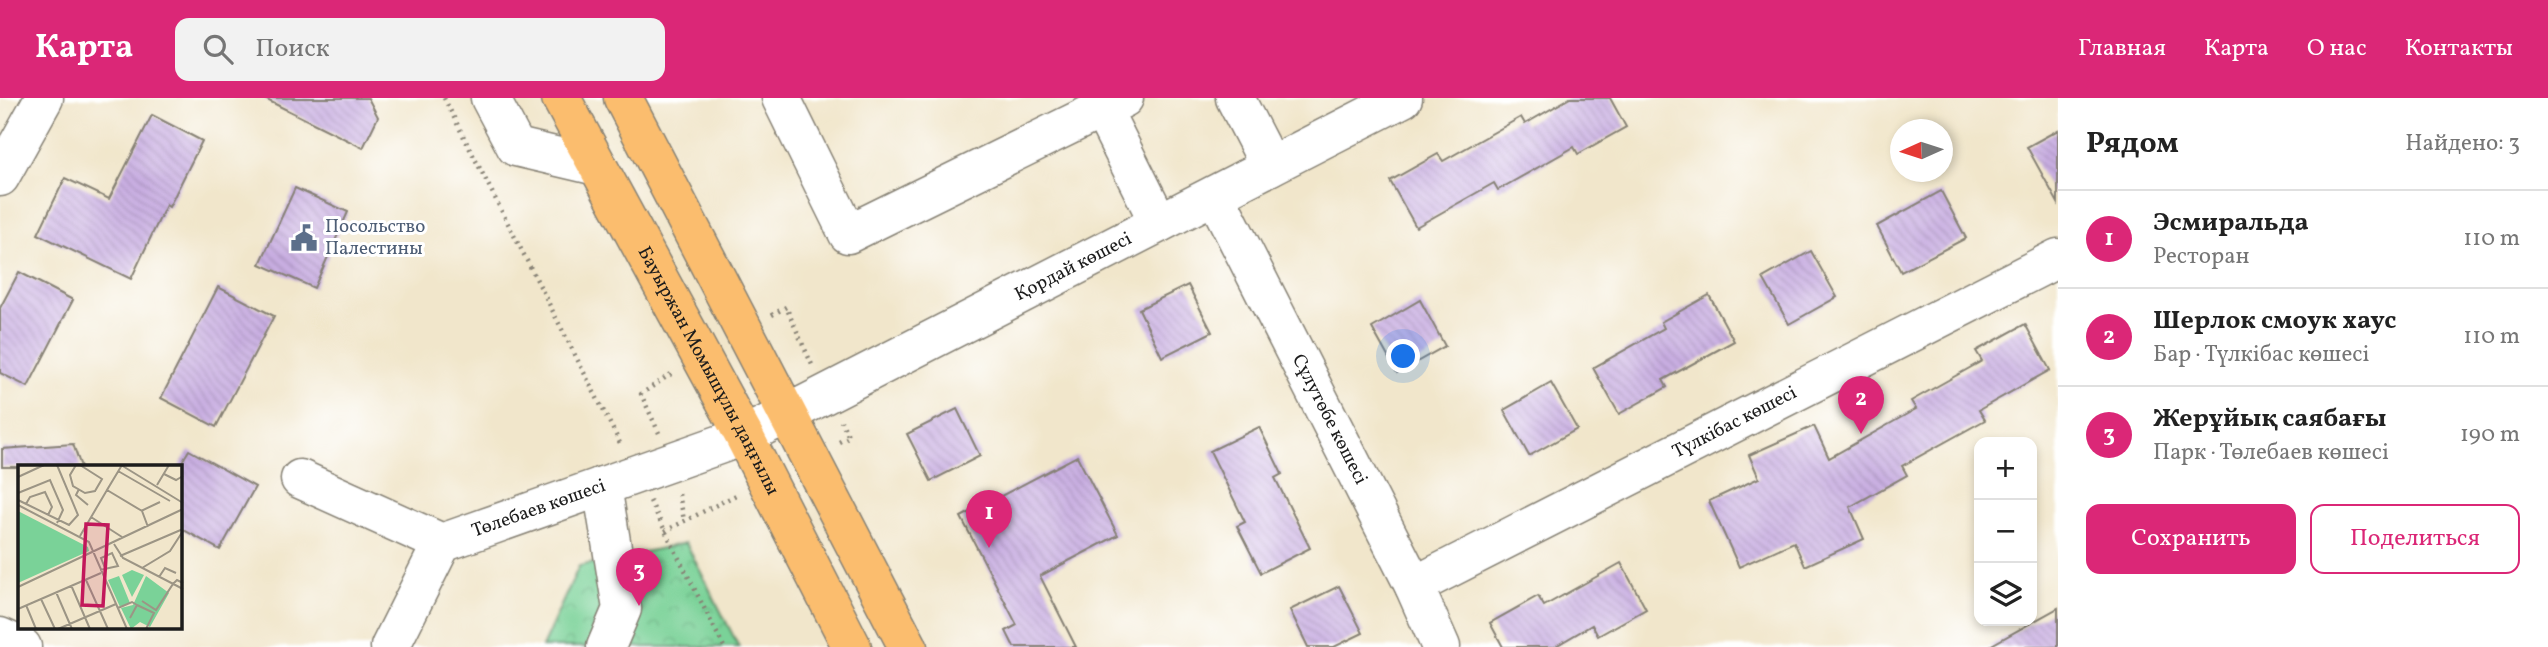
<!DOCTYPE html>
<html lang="ru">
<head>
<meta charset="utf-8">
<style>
	body { margin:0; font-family:Vollkorn,serif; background:#f2f2f2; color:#222 }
	.controls { position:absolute; right:21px; bottom:21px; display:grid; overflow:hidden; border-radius:14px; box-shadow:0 4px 10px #0003 }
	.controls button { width:63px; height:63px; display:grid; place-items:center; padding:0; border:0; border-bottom:2px solid #e0e0e0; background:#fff; color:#222; font:35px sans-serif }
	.compass { position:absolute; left:1890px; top:21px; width:63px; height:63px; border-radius:50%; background:#fff; box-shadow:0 4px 10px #0003; rotate:267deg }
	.you { position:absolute; left:1404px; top:259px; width:24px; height:24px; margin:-18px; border:5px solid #fff; border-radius:50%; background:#1a73e8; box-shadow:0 0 0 10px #1a73e833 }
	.badge { display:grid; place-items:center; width:46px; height:46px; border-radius:50%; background:#db2777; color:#fff; font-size:23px; font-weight:700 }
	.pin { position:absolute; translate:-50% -58px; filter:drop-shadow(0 2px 4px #0008) }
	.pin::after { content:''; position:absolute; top:37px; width:24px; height:21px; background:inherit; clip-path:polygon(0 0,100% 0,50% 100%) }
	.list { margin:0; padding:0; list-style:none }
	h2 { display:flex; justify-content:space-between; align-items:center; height:91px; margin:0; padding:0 28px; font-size:30px }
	h2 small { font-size:23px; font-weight:400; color:#767676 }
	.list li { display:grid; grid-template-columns:46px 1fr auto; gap:21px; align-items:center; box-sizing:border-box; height:98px; padding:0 28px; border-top:2px solid #e0e0e0 }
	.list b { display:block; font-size:26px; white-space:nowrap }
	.list p { margin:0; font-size:23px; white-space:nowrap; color:#767676 }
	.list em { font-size:23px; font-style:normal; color:#767676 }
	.actions { display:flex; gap:14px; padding:21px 28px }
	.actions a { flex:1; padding:16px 0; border:2px solid #db2777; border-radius:14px; text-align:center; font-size:24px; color:#db2777 }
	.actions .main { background:#db2777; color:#fff }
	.icon { flex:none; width:38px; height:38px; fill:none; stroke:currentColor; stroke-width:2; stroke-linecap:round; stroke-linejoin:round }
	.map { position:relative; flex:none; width:2058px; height:549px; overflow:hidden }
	header { display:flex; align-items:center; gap:42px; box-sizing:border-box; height:98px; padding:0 35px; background:#db2777; color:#fff }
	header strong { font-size:33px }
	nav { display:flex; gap:38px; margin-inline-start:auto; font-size:24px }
	.search { width:490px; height:63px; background:#f2f2f2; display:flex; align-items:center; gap:18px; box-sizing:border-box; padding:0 24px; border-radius:14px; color:#767676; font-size:26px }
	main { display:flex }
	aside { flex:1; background:#fff }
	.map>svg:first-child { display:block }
	.park { fill:url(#park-crowns); stroke:#4b775a; stroke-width:2 }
	.building { fill:url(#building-back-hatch) }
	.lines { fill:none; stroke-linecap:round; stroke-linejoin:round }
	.minor-casing { stroke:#868174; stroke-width:41 }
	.major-casing { stroke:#868174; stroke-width:41 }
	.path { stroke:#868174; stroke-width:4.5; stroke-dasharray:2 5; stroke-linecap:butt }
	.minor { stroke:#fff; stroke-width:38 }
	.major { stroke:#fbbd6e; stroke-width:38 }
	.labels { text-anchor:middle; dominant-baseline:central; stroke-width:6; stroke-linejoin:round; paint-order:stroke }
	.service-label { font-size:19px; fill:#4e5e75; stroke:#fff; text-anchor:start }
	.street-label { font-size:19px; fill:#1c1c1c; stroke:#fff }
	.inset-road { fill:none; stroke:#9c9585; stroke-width:2 }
	.view { fill:#c2185b; fill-opacity:0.15; stroke:#c2185b; stroke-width:3.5 }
	.inset-edge { fill:none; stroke:#1c1c1c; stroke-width:3.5 }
</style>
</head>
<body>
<header>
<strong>Карта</strong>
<div class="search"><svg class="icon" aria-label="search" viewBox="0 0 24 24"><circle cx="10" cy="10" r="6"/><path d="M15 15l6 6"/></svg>Поиск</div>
<nav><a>Главная</a><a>Карта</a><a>О нас</a><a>Контакты</a></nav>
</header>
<main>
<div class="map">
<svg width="2058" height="549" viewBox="0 0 2058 549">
	<defs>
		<pattern id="park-crowns" width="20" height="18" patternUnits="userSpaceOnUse" patternTransform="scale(1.75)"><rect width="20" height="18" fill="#7ad298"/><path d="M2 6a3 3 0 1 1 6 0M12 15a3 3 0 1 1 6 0" fill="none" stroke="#69b482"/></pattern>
		<pattern id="building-back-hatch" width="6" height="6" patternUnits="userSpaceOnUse" patternTransform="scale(1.75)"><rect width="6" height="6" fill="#c8ade1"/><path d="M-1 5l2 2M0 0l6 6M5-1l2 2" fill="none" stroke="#ab94c0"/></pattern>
	</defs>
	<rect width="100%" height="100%" fill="#fff"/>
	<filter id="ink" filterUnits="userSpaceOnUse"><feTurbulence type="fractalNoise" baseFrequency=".0143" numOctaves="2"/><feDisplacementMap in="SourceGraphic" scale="14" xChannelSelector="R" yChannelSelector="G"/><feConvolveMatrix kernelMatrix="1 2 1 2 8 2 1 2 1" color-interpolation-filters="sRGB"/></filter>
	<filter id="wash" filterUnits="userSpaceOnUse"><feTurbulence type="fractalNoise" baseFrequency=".00686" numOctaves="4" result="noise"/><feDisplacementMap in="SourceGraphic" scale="28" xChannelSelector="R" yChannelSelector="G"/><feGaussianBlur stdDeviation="1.57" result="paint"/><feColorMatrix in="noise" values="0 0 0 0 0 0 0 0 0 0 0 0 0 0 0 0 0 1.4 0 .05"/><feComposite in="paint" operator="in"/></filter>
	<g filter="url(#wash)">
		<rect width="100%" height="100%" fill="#f1e6cb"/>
		<path class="park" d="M686,445L739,549H542L579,468Z"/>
		<g id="blocks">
			<g class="building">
				<path d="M263,0H368L378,19L363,50Z"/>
				<path d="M1570,0H1610L1626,29L1578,56L1574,49L1498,92L1494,85L1416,129L1390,83L1438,56L1443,63L1521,19L1525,26Z"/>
				<path d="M152,17L202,43L169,109L166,107L131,181L38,136L65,80L109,101Z"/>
				<path d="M2058,32V105L2027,49Z"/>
				<path d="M295,90L348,114L314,190L260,166Z"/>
				<path d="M1941,93L1966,140L1901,174L1877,128Z"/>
				<path d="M1811,153L1837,199L1789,226L1763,180Z"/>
				<path d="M19,174L73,202L28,289L0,275V210Z"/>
				<path d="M1188,187L1212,234L1162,259L1139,211Z"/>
				<path d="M218,189L274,218L216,329L161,300Z"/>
				<path d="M1709,197L1734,243L1663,282L1667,289L1619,316L1593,270L1664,230L1661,224Z"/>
				<path d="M1420,202L1445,248L1397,275L1372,230Z"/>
				<path d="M2025,226L2050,272L1979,312L1985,322L1902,368L1907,377L1850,409L1864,441L1805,468L1794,444L1739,469L1709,403L1759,380L1749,357L1814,328L1829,360L1916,311L1911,303L1982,263L1976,253Z"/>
				<path d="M1551,285L1577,331L1529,358L1504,312Z"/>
				<path d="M957,311L980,358L931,383L907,336Z"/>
				<path d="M1259,329L1282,376L1275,380L1310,450L1261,475L1237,428L1245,424L1210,353Z"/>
				<path d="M73,346L81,369H2V351Z"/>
				<path d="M189,352L255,389L220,452L180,430V367Z"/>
				<path d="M1077,358L1118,437L1040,478L1076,549H1014L1006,533L1017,527L961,419Z"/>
				<path d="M1621,465L1646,511L1598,538L1592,527L1554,549H1503L1490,525L1538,498L1544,508Z"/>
				<path d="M1339,488L1363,535L1334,549H1308L1290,512Z"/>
				<path d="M2058,510V549H1988Z"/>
			</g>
		</g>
	</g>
	<g filter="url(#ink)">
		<use href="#blocks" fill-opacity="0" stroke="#868174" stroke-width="2"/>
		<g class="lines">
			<defs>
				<g id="minor">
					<path d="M490,0L516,49L597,68"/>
					<path d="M781,0L848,136L1102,11"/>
					<path d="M1124,0L1102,11L1159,125"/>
					<path d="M1235,0L1270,68"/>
					<path d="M0,79L44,0"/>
					<path id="s1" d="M1215,97L1414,488L1441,549"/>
					<path d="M300,381L442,445"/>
					<path d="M602,388L622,511L606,549"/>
					<path id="s2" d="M1414,488L2058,160"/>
					<path d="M0,539L22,549"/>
					<path id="s3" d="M390,549L442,445L744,338L1403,0"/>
				</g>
				<g id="major">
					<path id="s4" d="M561,0L744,338L852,549"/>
					<path d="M623,0L908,549"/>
				</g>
			</defs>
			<use href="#minor" class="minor-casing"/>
			<use href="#major" class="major-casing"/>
			<g class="path">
				<path d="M444,0L622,349"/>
				<path d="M772,217L786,209L813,269"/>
				<path d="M659,335L641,296L674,274"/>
				<path d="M839,344L849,339L841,323"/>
				<path d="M679,396L684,422"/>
				<path d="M650,403L724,549"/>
				<path d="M665,433L738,396"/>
			</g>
			<use href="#minor" class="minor"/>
			<use href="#major" class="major"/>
		</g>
	</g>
	<defs>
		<symbol id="civic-bare" viewBox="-9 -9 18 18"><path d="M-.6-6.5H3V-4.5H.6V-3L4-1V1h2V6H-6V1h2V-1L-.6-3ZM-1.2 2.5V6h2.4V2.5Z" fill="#5c6f8a" stroke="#fff" stroke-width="2.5" paint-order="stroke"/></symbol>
	</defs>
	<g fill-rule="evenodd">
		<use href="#civic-bare" x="285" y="121" width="38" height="38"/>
	</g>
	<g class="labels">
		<g class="service-label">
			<text x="325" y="129">Посольство<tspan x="325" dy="22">Палестины</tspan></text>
		</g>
		<g class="street-label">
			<text stroke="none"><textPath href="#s3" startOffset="807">Қордай көшесі</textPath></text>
			<text stroke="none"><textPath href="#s4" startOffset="310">Бауыржан Момышұлы даңғылы</textPath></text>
			<text stroke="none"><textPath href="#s1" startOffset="252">Сұлутөбе көшесі</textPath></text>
			<text stroke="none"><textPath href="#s2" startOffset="360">Түлкібас көшесі</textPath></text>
			<text stroke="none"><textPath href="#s3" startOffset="219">Төлебаев көшесі</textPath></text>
		</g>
	</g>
	<g transform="translate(18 367)">
		<rect width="164" height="164" fill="#f1e6cb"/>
		<path d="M0,46L70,82L71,86L0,118ZM114,105L126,110L114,132L104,110ZM101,111L112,138L102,142L90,115ZM128,111L151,128L132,162L122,157L113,164L103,143L115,140Z" fill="#7ad298"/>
		<path class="inset-road" d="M58,0L52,10L55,21L67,28L77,26L84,14L62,0M103,0L165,38M104,0L89,25L124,46L130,62M100,6L152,36M146,9L158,15L165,11M0,12L26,0M139,20L151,0M61,24L58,30L70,40M0,28L32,15L45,45L39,58M0,35L51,60L60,50L39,0M8,39L12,32L27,27L34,42L30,50M0,40L71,77L109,164M123,46L142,37M73,52L104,72M62,71L89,25M96,79L105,93L165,124M102,91L165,64M124,103L152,86L165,66M82,105L100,101L94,88L83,93L87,103M141,112L147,103L158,108M68,115L90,164M53,120L72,164M0,122L165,44M38,127L54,164M23,134L37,164M124,136L138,145L155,119L159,115L165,118M8,140L18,164M119,140L136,148L128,164M100,143L114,137L119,140L112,153M0,144L83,108M40,164L98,139"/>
		<path class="view" d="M68,59L90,60L85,141L64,140Z"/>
		<rect width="164" height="164" class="inset-edge"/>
	</g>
</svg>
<div class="controls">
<button>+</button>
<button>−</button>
<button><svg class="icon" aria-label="layers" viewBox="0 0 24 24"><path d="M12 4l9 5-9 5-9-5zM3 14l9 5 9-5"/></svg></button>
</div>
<svg class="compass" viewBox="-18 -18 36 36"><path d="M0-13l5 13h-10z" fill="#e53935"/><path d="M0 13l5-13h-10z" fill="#767676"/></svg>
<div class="you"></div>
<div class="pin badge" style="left:989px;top:450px">1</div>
<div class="pin badge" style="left:1861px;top:336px">2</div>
<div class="pin badge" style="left:639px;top:508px">3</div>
</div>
<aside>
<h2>Рядом<small>Найдено: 3</small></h2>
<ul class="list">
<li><span class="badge">1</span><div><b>Эсмиральда</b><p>Ресторан</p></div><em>110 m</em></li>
<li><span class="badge">2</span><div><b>Шерлок смоук хаус</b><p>Бар · Түлкібас көшесі</p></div><em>110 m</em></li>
<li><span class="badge">3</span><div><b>Жерұйық саябағы</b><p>Парк · Төлебаев көшесі</p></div><em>190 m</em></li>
</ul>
<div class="actions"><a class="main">Сохранить</a><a>Поделиться</a></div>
</aside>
</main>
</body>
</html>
